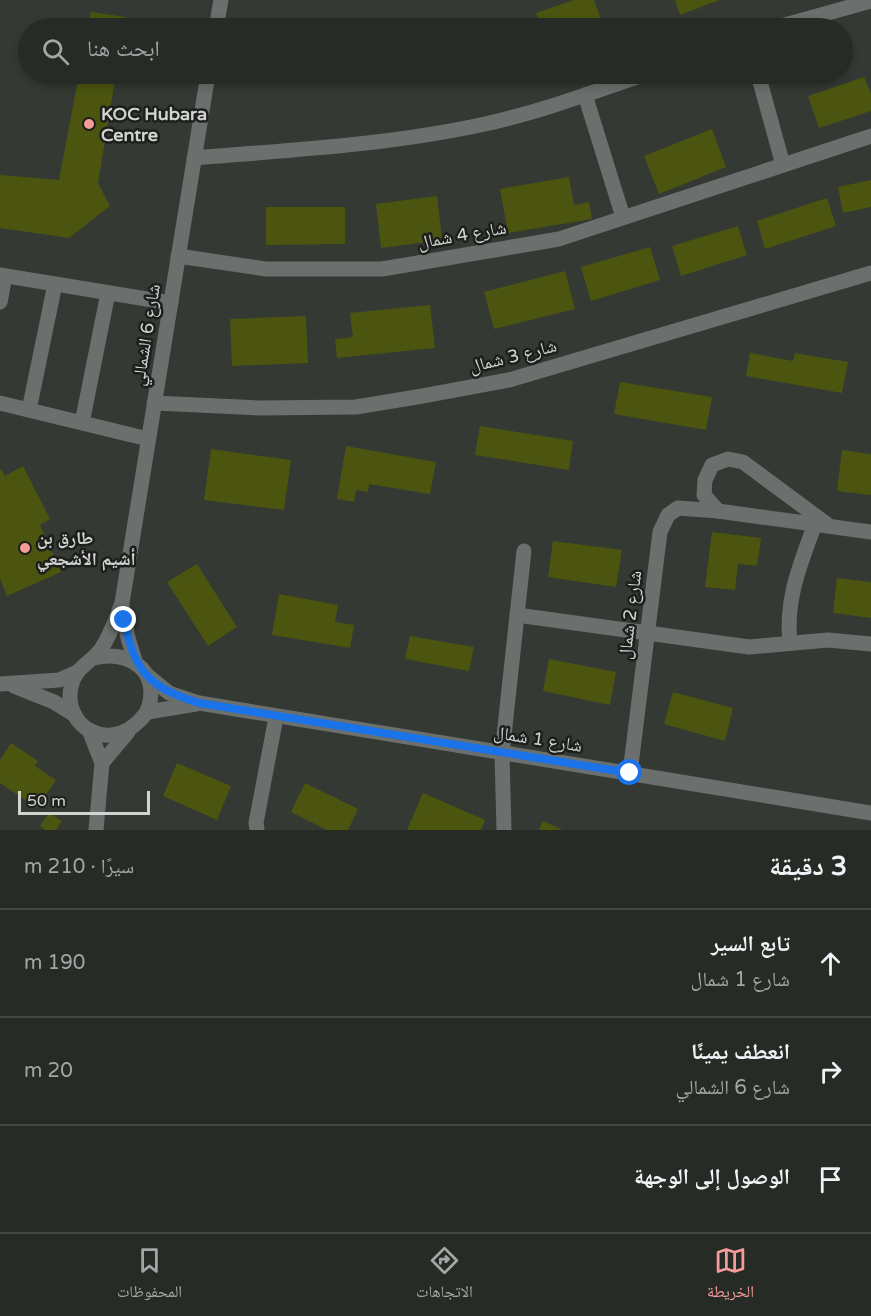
<!DOCTYPE html>
<html lang="ar">
<head>
<meta charset="utf-8">
<style>
	body { margin:0; font-family:"Varela Round","Noto Naskh Arabic",sans-serif; background:#2f332e; color:#f1f3f6; direction:rtl }
	.scale { position:absolute; left:18px; bottom:15px; width:132px; box-sizing:border-box; padding-left:6px; border:3px solid #d1d4d0; border-top:0; font-size:16px; line-height:21px; white-space:nowrap; color:#d1d4d0; -webkit-text-stroke:4px #1d1f1d; paint-order:stroke }
	.stop { position:absolute; width:18px; height:18px; margin:-14px; border:4px solid #1a73e8; border-radius:50%; background:#fff }
	.stop.end { background:#1a73e8; border-color:#fff; box-shadow:0 2px 6px #0008 }
	.list { margin:0; padding:0; list-style:none }
	h2 { display:flex; justify-content:space-between; align-items:center; height:78px; margin:0; padding:0 24px; font-size:26px }
	h2 small { font-size:20px; font-weight:400; color:#a4a7a7 }
	.list li { display:grid; grid-template-columns:39px 1fr auto; gap:18px; align-items:center; box-sizing:border-box; height:108px; padding:0 24px; border-top:2px solid #434743 }
	.list b { display:block; font-size:22px; white-space:nowrap }
	.list p { margin:0; font-size:20px; white-space:nowrap; color:#a4a7a7 }
	.list em { font-size:20px; font-style:normal; color:#a4a7a7 }
	.icon { flex:none; width:33px; height:33px; fill:none; stroke:currentColor; stroke-width:2; stroke-linecap:round; stroke-linejoin:round }
	.map { position:relative; flex:none; width:871px; height:830px; overflow:hidden; direction:ltr }
	.search { position:absolute; background:#272b26; box-shadow:0 3px 9px #0003; left:18px; right:18px; top:18px; height:66px; display:flex; align-items:center; gap:15px; box-sizing:border-box; padding:0 21px; border-radius:33px; color:#a4a7a7; font-size:22px }
	.sheet { height:402px; background:#272b26 }
	nav { display:flex; justify-content:space-around; align-items:center; box-sizing:border-box; height:84px; border-top:2px solid #434743; background:#272b26; font-size:16px; color:#a4a7a7 }
	nav a { display:grid; justify-items:center; gap:3px }
	nav .on { color:#f59b9a }
	.map>svg:first-child { display:block }
	.building { fill:#4b550f }
	.lines { fill:none; stroke-linecap:round; stroke-linejoin:round }
	.minor { stroke:#6b6f6d; stroke-width:15 }
	.route { stroke:#1a73e8; stroke-width:8 }
	.poi-dot { fill:#f59b9a; stroke:#1d1f1d; stroke-width:2 }
	.labels { text-anchor:middle; dominant-baseline:central; stroke-width:5; stroke-linejoin:round; paint-order:stroke }
	.poi-label { font-size:18px; font-weight:bold; fill:#d1d4d0; stroke:#1d1f1d; text-anchor:start }
	.street-label { font-size:18px; fill:#d1d4d0; stroke:#1d1f1d }
</style>
</head>
<body>
<div class="map">
<svg width="871" height="830" viewBox="0 0 871 830">
	<rect width="100%" height="100%" fill="#343933"/>
	<g class="building">
		<path d="M574,0H594L604,28H541L536,13Z"/>
		<path d="M675,0H719L680,15Z"/>
		<path d="M91,12L126,17L124,28H87Z"/>
		<path d="M79,74H116L98,183L110,206L69,238L0,228V175L59,180Z"/>
		<path d="M293,74H357V75L294,80Z"/>
		<path d="M407,74H445V75L408,81Z"/>
		<path d="M864,77L871,93V111L819,128L808,96Z"/>
		<path d="M712,129L726,167L659,194L644,156Z"/>
		<path d="M569,177L574,205L589,202L592,219L508,233L500,189Z"/>
		<path d="M871,180V207L843,213L838,187Z"/>
		<path d="M437,196L442,240L381,248L376,204Z"/>
		<path d="M827,198L836,226L765,249L757,221Z"/>
		<path d="M266,207H345V244L266,245Z"/>
		<path d="M738,226L747,255L681,276L672,246Z"/>
		<path d="M650,247L660,280L591,301L581,267Z"/>
		<path d="M565,271L575,309L494,329L484,292Z"/>
		<path d="M430,305L435,348L337,358L335,339L353,337L350,313Z"/>
		<path d="M306,316L308,363L232,366L230,319Z"/>
		<path d="M750,353L793,361L795,353L848,362L842,393L746,376Z"/>
		<path d="M620,382L712,397L706,430L614,414Z"/>
		<path d="M480,426L573,441L569,470L475,455Z"/>
		<path d="M346,446L436,462L430,494L369,484L368,492L356,490L354,502L337,499Z"/>
		<path d="M211,449L291,460L284,510L204,500Z"/>
		<path d="M842,450L871,454V495L837,491Z"/>
		<path d="M23,466L50,519L40,525L61,572L7,596L0,579V468L5,476Z"/>
		<path d="M712,532L761,538L757,566L738,564L735,590L705,587Z"/>
		<path d="M553,541L622,550L616,587L548,577Z"/>
		<path d="M197,564L237,627L208,646L167,582Z"/>
		<path d="M837,578L871,582V618L833,613Z"/>
		<path d="M279,594L338,605L335,622L354,625L350,648L272,635Z"/>
		<path d="M410,636L474,647L469,671L405,659Z"/>
		<path d="M549,659L616,672L610,705L543,691Z"/>
		<path d="M673,692L733,708L725,741L664,724Z"/>
		<path d="M11,743L38,761L35,766L56,780L37,808L0,783V760Z"/>
		<path d="M177,763L231,786L217,820L163,796Z"/>
		<path d="M305,783L358,809L348,830H327L291,812Z"/>
		<path d="M423,793L485,820L481,830H407Z"/>
		<path d="M49,813L62,821L56,830H45L40,826Z"/>
		<path d="M543,821L563,830H539Z"/>
	</g>
	<g class="lines">
		<g class="minor">
			<path d="M216,28L221,0"/>
			<path d="M774,28L871,1"/>
			<path d="M758,74L783,165"/>
			<path d="M585,95L623,217"/>
			<path d="M194,158C291,150 389,145 485,124C540,112 593,92 646,74"/>
			<path d="M178,256L266,269H382L559,239L871,136"/>
			<path d="M0,275L171,303"/>
			<path d="M0,302L5,276"/>
			<path d="M0,403L148,439"/>
			<path d="M154,403L259,408L356,407L417,397L509,380L871,273"/>
			<path d="M29,410L55,284"/>
			<path d="M82,423L108,293"/>
			<path d="M718,511L704,495L705,480L712,465L728,459L743,462L828,525"/>
			<path d="M122,606L128,638L136,664"/>
			<path d="M517,615L749,647L828,640L871,644"/>
			<path d="M790,643C785,600 800,565 815,524"/>
			<path d="M94,658C127,650 159,668 149,706C147,713 144,716 139,721C109,752 63,728 71,687C74,668 91,663 101,649C111,635 116,618 122,603L208,74"/>
			<path d="M147,675L169,693L199,703L871,813"/>
			<path d="M0,684L59,680L77,672"/>
			<path d="M14,686L54,702L75,715"/>
			<path d="M148,712L196,704"/>
			<path d="M89,730L102,763L96,830"/>
			<path d="M102,763L128,732"/>
			<path d="M630,773L660,532L668,515L678,508L718,511L871,532"/>
			<path d="M257,830L256,823L276,717"/>
			<path d="M504,830L502,754L524,551"/>
		</g>
	</g>
	<g class="lines">
		<path class="route" d="M124,620C135,672 148,687 199,703L630,773"/>
	</g>
	<g class="poi-dot">
		<circle cx="89" cy="124" r="6"/>
		<circle cx="25" cy="548" r="6"/>
	</g>
	<g class="labels">
		<g class="poi-label">
			<text x="101" y="114">KOC Hubara<tspan x="101" dy="21">Centre</tspan></text>
			<text x="37" y="538">طارق بن<tspan x="37" dy="21">أشيم الأشجعي</tspan></text>
		</g>
		<g class="street-label">
			<text transform="translate(462 235) rotate(-10)">شارع 4 شمال</text>
			<text transform="translate(146 335) rotate(-81)">شارع 6 الشمالي</text>
			<text transform="translate(513 356) rotate(-14)">شارع 3 شمال</text>
			<text transform="translate(630 615) rotate(-83)">شارع 2 شمال</text>
			<text transform="translate(538 739) rotate(9)">شارع 1 شمال</text>
		</g>
	</g>
</svg>
<div class="scale">50 m</div>
<div class="stop" style="left:630px;top:773px"></div>
<div class="stop end" style="left:124px;top:620px"></div>
<div class="search"><svg class="icon" aria-label="search" viewBox="0 0 24 24"><circle cx="10" cy="10" r="6"/><path d="M15 15l6 6"/></svg>ابحث هنا</div>
</div>
<section class="sheet">
<h2>3 دقيقة<small>سيرًا · 210 m</small></h2>
<ul class="list">
<li><svg class="icon" aria-label="ahead" viewBox="0 0 24 24"><path d="M12 20V5M6 11l6-6 6 6"/></svg><div><b>تابع السير</b><p>شارع 1 شمال</p></div><em>190 m</em></li>
<li><svg class="icon" aria-label="right" viewBox="0 0 24 24"><path d="M7 20v-9h11M14 6l5 5-5 5"/></svg><div><b>انعطف يمينًا</b><p>شارع 6 الشمالي</p></div><em>20 m</em></li>
<li><svg class="icon" aria-label="arrive" viewBox="0 0 24 24"><path d="M6 21V4h12l-3 4 3 4H6"/></svg><div><b>الوصول إلى الوجهة</b></div></li>
</ul>
</section>
<nav>
<a class="on"><svg class="icon" aria-label="map" viewBox="0 0 24 24"><path d="M3 6l6-2 6 2 6-2v14l-6 2-6-2-6 2zM9 4v14M15 6v14"/></svg>الخريطة</a>
<a><svg class="icon" aria-label="directions" viewBox="0 0 24 24"><path d="M12 3l9 9-9 9-9-9zM9 14v-3h6M13 9l2 2-2 2"/></svg>الاتجاهات</a>
<a><svg class="icon" aria-label="saved" viewBox="0 0 24 24"><path d="M7 4h10v16l-5-4-5 4z"/></svg>المحفوظات</a>
</nav>
</body>
</html>
